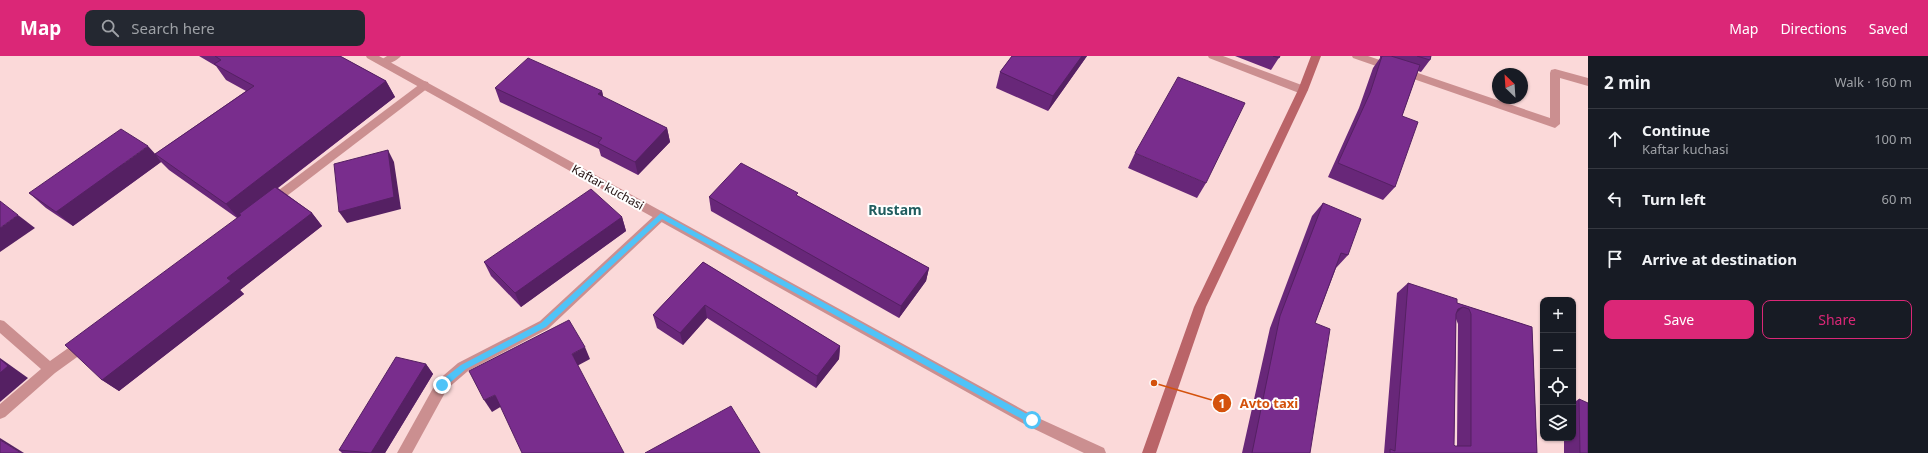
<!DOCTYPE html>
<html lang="en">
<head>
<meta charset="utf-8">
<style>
	body { margin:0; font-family:"Noto Sans",sans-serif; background:#242831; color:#f1f3f6 }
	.controls { position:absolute; right:12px; bottom:12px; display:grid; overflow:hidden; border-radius:8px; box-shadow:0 1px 3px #0004 }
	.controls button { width:36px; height:36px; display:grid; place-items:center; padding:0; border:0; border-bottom:1px solid #363941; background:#171b24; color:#f1f3f6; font:20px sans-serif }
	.compass { position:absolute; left:1492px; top:12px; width:36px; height:36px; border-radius:50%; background:#171b24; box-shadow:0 1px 3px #0004; rotate:335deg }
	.stop { position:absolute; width:12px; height:12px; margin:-9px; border:3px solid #4fc3f7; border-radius:50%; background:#fff }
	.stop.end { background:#4fc3f7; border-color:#fff; box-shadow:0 1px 4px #0008 }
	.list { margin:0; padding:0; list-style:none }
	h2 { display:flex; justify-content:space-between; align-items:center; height:52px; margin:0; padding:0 16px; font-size:17px }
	h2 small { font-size:13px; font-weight:400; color:#9ea1a6 }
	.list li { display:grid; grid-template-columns:26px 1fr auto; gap:12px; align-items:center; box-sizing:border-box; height:60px; padding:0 16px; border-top:1px solid #363941 }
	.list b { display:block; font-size:15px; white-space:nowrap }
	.list p { margin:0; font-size:13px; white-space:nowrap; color:#9ea1a6 }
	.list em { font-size:13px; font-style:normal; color:#9ea1a6 }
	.actions { display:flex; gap:8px; padding:12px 16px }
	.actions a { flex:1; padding:9px 0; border:1px solid #db2777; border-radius:8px; text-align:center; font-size:14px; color:#db2777 }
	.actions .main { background:#db2777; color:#fff }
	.icon { flex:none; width:22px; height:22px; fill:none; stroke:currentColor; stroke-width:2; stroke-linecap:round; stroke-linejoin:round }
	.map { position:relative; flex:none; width:1588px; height:397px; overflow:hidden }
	header { display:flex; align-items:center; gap:24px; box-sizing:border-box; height:56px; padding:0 20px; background:#db2777; color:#fff }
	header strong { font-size:19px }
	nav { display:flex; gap:22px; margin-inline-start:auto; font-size:14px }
	.search { width:280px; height:36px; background:#242831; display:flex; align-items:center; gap:10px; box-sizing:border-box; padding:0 14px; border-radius:8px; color:#9ea1a6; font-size:15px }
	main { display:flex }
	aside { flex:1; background:#171b24 }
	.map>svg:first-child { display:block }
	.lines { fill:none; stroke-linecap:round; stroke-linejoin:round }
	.minor { fill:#cb8f90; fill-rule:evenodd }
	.tertiary { fill:#cb8f90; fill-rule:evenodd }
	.secondary { fill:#ba6468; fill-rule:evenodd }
	.wall { fill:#682779; fill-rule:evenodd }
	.shaded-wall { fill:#552063 }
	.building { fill:#792d8d; stroke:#552063; fill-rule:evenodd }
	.route { fill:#4fc3f7 }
	.labels { text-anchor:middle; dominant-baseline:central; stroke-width:4; stroke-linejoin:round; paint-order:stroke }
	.street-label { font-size:12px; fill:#221010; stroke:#fff }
	.quarter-label { font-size:14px; font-weight:bold; fill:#225d5f; stroke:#fff }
	.leader { fill:none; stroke:#d4520c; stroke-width:1.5 }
	.callout-dot { fill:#d4520c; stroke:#fff; stroke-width:1.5 }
	.mark-label { font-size:12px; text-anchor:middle; font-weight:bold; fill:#fff }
	.callout-label { font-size:13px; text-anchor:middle; font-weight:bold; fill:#d4520c; stroke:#fff; stroke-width:4; stroke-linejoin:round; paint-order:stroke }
</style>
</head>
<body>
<header>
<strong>Map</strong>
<div class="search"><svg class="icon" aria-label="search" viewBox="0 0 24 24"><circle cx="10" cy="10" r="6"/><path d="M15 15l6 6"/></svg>Search here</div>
<nav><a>Map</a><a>Directions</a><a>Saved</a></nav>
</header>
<main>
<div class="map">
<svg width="1588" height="397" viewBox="0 0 1588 397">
	<rect width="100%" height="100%" fill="#fbd9d9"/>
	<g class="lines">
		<g class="minor">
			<path d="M387,0H401C397,5 386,10 379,8L378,6Z"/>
			<path d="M1208,0H1223L1307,31L1308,34L1303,38L1299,37L1209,2Z"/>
			<path d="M1352,0H1368L1550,62V17L1551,14L1555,13L1588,22V30L1560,22V68L1555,72L1353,2Z"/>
			<path d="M424,25L428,26L429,29L428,32L275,149H267L265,146L267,143Z"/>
			<path d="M661,155L665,157L667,160L665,163L548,273L468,315L447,333L412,397H397L437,325L458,307L540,265L657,157Z"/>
			<path d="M0,264L4,265L50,305L81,283L86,281L91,283L92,287L91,291L55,317L5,361L0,363V348L41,313L0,277Z"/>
		</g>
		<path class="tertiary" d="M366,0H379L1036,361L1104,392L1106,397H1084L1026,369L367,2Z"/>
		<path class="secondary" d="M1311,0H1321L1308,34L1206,251L1156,397H1142L1194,251L1298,34Z"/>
	</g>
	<g class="wall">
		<path d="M199,0H340L386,25L395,41L278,132L312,157L322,170L240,234L244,238L119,335L102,324L237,162L169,114L161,106L73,170L46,152L29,137L155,98L246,35L226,24L216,10Z"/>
		<path d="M1012,0H1087L1048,55L996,32L1000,16Z"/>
		<path d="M1235,0H1280L1271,14Z"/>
		<path d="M1380,0H1431L1430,4L1421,16L1418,15L1402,60L1395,131L1383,144L1328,121L1359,52L1373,12L1380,2Z"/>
		<path d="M495,32L602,35L603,41L667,72L670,86L638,119L601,100L599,93L500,46Z"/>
		<path d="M1135,97L1206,127L1197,142L1128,112Z"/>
		<path d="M798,140L929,212L926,225L899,262L711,155L709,141Z"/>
		<path d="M1323,147L1348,199L1336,212L1315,267L1310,397H1242L1270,272L1312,160Z"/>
		<path d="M622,161L626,175L521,251L491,220L484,206Z"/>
		<path d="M703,206L840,290L839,303L816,332L707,262L683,289L657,272L653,259Z"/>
		<path d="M1408,227L1457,247L1532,271L1537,397H1384L1397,237ZM1456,263L1458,268L1457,390H1455L1454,389Z"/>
		<path d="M426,308L433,318L385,397H342L339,394Z"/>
		<path d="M1579,343L1588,397H1564V382H1573V347Z"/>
	</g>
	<g class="shaded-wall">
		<path d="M1082,0H1087L1048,55L1053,40Z"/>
		<path d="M386,25L395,41L272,136L239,158L242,161L239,163L226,148Z"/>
		<path d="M602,35L605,49L598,38Z"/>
		<path d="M667,72L670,86L638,119L635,106Z"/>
		<path d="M148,90L158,101L155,98L161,106L73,170L56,156Z"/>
		<path d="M388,94L394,106L401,153L347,167L339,156Z"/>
		<path d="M312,157L322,170L240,234L244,238L119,335L102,324L227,222Z"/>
		<path d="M18,159L35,172L0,196V172Z"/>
		<path d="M622,161L626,175L521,251L515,237Z"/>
		<path d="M929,212L926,225L899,262L901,250Z"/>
		<path d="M705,249L707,262L683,289L680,277Z"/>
		<path d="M1463,251L1451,262L1458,253Z"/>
		<path d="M840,290L839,303L816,332L817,320Z"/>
		<path d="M585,291L590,303L577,310L572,298Z"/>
		<path d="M0,302L28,322L0,346Z"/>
		<path d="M426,308L433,318L385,397H371Z"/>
		<path d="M495,339L502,350L492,356L484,344Z"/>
		<path d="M0,382L24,397H21L0,384Z"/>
	</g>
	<g class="building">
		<path d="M215,0H340L386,25L226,148L155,98L254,30L214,8L221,4Z"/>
		<path d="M1012,0H1082L1053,40L1000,16Z"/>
		<path d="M1273,0H1280L1279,2Z"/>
		<path d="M1382,0H1391L1420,9L1402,60L1418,66L1395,131L1338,107L1370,37Z"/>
		<path d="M1417,0H1431L1430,4Z"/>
		<path d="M528,2L602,35L598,38L667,72L635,106L598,87L602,82L495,32Z"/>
		<path d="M1178,21L1245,47L1206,127L1135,97Z"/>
		<path d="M121,73L148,90L56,156L29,137Z"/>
		<path d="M388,94L394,141L339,156L334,108Z"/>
		<path d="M741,107L798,137L796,139L929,212L901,250L709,141Z"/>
		<path d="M275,131L312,157L227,222L231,225L102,324L65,289L241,159L239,158Z"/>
		<path d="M591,133L622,161L515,237L484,206Z"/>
		<path d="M0,145L18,159L0,172Z"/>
		<path d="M1323,147L1361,163L1348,199L1341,197L1315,267L1330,273L1310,397H1252L1280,260Z"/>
		<path d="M703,206L840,290L817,320L705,249L680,277L653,259Z"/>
		<path d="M1408,227L1457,243V247L1532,271L1537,397H1390V393L1395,395ZM1463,251L1469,253L1471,258V390H1455L1454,389L1456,258L1458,253Z"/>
		<path d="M569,264L585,291L572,298L624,397H522L495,339L484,344L469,315Z"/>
		<path d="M396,301L426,308L371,397L339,394Z"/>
		<path d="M0,303L8,310L0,317Z"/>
		<path d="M1579,343L1588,347V397H1580Z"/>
		<path d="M731,350L760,397H645Z"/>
		<path d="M0,384L21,397H0Z"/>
	</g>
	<path class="route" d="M661,157L1034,362V367H1029L662,163L546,271L466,313L445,331H439V326L461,309L541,267Z"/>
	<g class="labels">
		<g class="street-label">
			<text transform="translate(608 131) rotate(29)">Kaftar kuchasi</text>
		</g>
		<g class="quarter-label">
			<text x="895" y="153">Rustam</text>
		</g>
	</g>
	<path class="leader" d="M1154 327L1222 347"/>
	<g class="callout-dot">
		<circle cx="1154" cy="327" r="4"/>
		<circle cx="1222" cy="347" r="10"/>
	</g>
	<g class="mark-label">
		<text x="1222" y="352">1</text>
	</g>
	<g class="callout-label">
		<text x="1269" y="352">Avto taxi</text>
	</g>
</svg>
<div class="controls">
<button>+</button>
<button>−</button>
<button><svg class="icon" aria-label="locate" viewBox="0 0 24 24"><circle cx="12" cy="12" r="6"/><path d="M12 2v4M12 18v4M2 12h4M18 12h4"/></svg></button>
<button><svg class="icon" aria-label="layers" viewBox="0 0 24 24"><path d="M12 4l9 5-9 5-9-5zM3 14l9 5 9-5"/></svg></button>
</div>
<svg class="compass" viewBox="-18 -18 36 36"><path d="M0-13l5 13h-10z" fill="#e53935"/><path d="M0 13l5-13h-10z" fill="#9ea1a6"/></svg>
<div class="stop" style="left:1032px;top:364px"></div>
<div class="stop end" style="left:442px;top:329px"></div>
</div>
<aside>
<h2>2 min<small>Walk · 160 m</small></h2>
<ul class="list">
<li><svg class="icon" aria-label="ahead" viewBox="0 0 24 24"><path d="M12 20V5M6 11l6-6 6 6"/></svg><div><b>Continue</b><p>Kaftar kuchasi</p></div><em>100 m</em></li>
<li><svg class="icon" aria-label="left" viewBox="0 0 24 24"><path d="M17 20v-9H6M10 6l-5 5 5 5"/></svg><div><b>Turn left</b></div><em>60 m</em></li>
<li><svg class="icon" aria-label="arrive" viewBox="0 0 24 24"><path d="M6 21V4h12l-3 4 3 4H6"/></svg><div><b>Arrive at destination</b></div></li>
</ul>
<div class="actions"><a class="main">Save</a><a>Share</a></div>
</aside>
</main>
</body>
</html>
